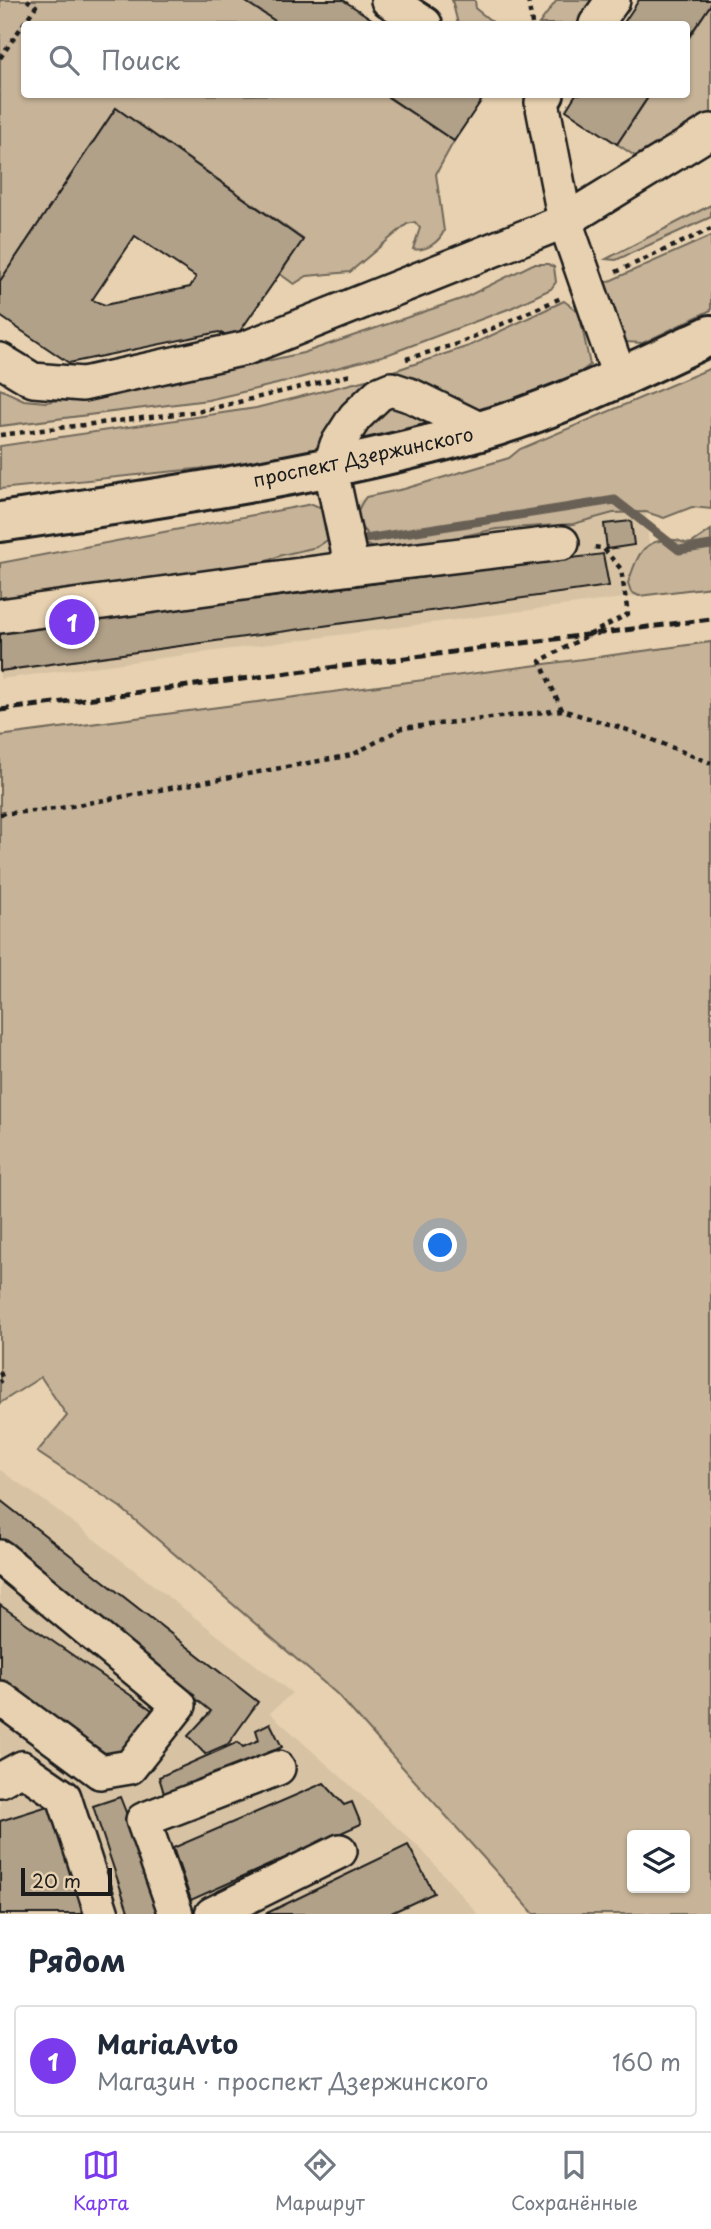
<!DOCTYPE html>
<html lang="ru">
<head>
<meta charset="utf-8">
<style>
	body { margin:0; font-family:"Playpen Sans",sans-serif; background:#f2f2f3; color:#1f2937 }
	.controls { position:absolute; right:21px; bottom:21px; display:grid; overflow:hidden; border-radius:7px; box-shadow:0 2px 5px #0004 }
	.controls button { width:63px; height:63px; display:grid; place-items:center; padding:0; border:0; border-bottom:2px solid #e0e1e3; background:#fff; color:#1f2937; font:35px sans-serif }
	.scale { position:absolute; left:21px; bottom:18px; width:91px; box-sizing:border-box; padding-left:7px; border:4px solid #1c1c1c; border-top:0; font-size:19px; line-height:24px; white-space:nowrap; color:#1c1c1c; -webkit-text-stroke:5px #e7d1b0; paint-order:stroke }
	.you { position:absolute; left:441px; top:1246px; width:24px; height:24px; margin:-18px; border:5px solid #fff; border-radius:50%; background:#1a73e8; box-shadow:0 0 0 10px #1a73e833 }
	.badge { display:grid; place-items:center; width:46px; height:46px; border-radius:50%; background:#7c3aed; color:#fff; font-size:23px; font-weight:700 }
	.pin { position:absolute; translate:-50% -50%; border:4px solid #fff; box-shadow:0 2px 7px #0006 }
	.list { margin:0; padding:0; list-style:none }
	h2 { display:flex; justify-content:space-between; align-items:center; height:91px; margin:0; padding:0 28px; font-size:30px }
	h2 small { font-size:23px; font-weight:400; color:#747a83 }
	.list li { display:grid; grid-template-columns:46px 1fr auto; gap:21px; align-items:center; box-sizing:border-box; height:112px; margin:0 14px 14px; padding:0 14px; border:2px solid #e0e1e3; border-radius:7px }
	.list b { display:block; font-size:26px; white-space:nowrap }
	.list p { margin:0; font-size:23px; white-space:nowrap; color:#747a83 }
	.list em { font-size:23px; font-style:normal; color:#747a83 }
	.icon { flex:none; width:38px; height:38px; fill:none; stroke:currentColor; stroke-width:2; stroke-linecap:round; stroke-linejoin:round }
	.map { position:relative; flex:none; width:711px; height:1914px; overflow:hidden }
	.search { position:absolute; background:#fff; box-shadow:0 2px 5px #0004; left:21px; right:21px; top:21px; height:77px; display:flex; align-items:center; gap:18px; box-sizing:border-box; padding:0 24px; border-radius:7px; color:#747a83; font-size:26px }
	.sheet { height:217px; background:#fff }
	nav { display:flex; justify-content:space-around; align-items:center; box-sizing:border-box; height:98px; border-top:2px solid #e0e1e3; background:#fff; font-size:19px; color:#747a83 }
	nav a { display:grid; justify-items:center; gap:4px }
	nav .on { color:#7c3aed }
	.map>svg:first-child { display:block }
	.built { fill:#d7c3a4 }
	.green { fill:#c6b398; stroke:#71685a; stroke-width:2; fill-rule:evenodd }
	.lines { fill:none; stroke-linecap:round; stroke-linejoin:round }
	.stream { stroke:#696154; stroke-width:9 }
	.building { fill:#b1a189; stroke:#1c1c1c; stroke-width:2; fill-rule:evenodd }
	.minor-casing { stroke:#1c1c1c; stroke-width:38 }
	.major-casing { stroke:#1c1c1c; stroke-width:44 }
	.path { stroke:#1c1c1c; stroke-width:4.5; stroke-dasharray:5 5; stroke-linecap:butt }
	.minor { stroke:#e7d1b0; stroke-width:33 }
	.major { stroke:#e7d1b0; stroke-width:38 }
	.rail { stroke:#1c1c1c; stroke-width:5; stroke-dasharray:10 5; stroke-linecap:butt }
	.labels { text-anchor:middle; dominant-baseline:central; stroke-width:6; stroke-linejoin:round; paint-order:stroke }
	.street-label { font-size:19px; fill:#1c1c1c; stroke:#e7d1b0 }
</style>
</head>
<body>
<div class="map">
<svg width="711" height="1914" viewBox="0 0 711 1914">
	<rect width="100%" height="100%" fill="#e7d1b0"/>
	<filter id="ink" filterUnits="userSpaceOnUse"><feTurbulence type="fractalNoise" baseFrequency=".0143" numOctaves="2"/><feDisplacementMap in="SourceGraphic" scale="14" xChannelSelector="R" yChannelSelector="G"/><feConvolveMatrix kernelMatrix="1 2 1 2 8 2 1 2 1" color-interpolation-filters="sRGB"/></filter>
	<g filter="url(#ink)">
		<g class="built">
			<path d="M366,497L360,505L368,532L421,545L496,529L573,524L613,513L646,512L649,546L638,555L629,579L631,592L639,596L0,679V602L47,592L76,591L254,566L282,555L303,552L328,514Z"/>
			<path d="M0,1470L53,1507L292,1693L270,1713L420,1848L478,1914H0Z"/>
		</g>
		<g class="green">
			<path d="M0,0H243L280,24H24V94L384,95L454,141L436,174L444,231C439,242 426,252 413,249L420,228L415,222L407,224L350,272L307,276L294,284L280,274L303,239L116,108L0,281Z"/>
			<path d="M452,0H475L476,9L495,24H458Z"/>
			<path d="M557,0H603L586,24H539Z"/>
			<path d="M711,4V124L663,141L635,156L617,144L650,95L686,94L687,41Z"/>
			<path d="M711,205V217L616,260L606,259Z"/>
			<path d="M711,236V310L643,343L625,342L598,286Z"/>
			<path d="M533,264H548L554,267L556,282L551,289L511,308L389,354L277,384L208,400L0,426V389L24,400L45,402L126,392L303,353L464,298Z"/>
			<path d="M564,301L579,312L590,365L578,374L483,410L467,413L408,385L325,450L245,464L0,489V446L256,408L366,380L469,346Z"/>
			<path d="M711,368V509L692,507L664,518L646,512L613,513L573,524L496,529L421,545L379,550L361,543L367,533C353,523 356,509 366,497L404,489L509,458L520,449Z"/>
			<path d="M397,396L439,421L354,447L372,405Z"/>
			<path d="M312,504L324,509L329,539L317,547L282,555L254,566L76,591L47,592L0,602V563Z"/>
			<path d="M711,530V587L639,596L631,592L628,583C637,558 641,537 676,540C683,541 684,545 692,543Z"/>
			<path d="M711,642V1914H534L337,1694L120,1507L37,1452L67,1416L41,1377L0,1403V736ZM632,1835H685V1888H632Z"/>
		</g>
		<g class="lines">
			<path class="stream" d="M365,539L615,500L679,550L711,545"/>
		</g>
		<g class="building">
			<path d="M243,0H343L379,24H280Z"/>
			<path d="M639,0H711V4L686,41V24H623Z"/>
			<path d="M384,94H484L485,95L454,141Z"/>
			<path d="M576,94H650L617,144L566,110Z"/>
			<path d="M116,108L303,240L234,340L219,332L69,363L0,316V281ZM135,236L196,277L190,287L105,305L92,300Z"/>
			<path d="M631,521L634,545L607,549L604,524Z"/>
			<path d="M603,554L609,586L0,671V632Z"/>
			<path d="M0,1500L258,1702L228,1744L205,1754L188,1736L211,1711L0,1541Z"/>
			<path d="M0,1605L152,1710L115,1760L0,1680Z"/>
			<path d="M270,1723L282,1747L166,1800L159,1777L238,1742L243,1747L259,1740L256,1730Z"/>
			<path d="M324,1783L344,1805L352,1802L361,1824L191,1900L173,1848Z"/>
			<path d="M120,1797L133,1830L162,1914H129L93,1806Z"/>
			<path d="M51,1805L85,1914H0V1821Z"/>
			<path d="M408,1845L434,1893L389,1914H265Z"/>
		</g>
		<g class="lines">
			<defs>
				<g id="minor">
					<path d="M388,0L425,24"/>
					<path d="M596,24L613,0"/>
					<path d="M547,94L542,102L565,221L620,378"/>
					<path d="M0,360L33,380L83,384L246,348L565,221L711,131"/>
					<path d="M352,568L330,466L337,445L355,417L379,394L391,389L412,396L481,430"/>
					<path d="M0,616L352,568L562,543"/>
					<path d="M0,1557L179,1705L130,1767L100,1772L0,1698"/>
					<path d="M0,1780L22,1768L64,1797L102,1914"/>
					<path d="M176,1914L143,1820L278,1768"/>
					<path d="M212,1914L340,1851"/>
				</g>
				<path id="major" d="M0,522C160,498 324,475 480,431C560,408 636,370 711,335"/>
			</defs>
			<use href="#minor" class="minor-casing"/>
			<use href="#major" class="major-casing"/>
			<g class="path">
				<path d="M528,0L532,24"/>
				<path d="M0,58L36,6L27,0"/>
				<path d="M616,272L711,229"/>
				<path d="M406,359L457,344L561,298"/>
				<path d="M0,435L201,411L351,375"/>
				<path d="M562,710L540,661L628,614L621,569L603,548L591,547"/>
				<path d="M0,814L55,809L352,755L402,728L562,710L625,729L711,763"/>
				<path d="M0,1372L3,1380L0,1382"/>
			</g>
			<use href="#minor" class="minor"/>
			<use href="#major" class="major"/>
			<path class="rail" d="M0,710L711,619"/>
		</g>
	</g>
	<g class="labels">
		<g class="street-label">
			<text transform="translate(363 456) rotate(-12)">проспект Дзержинского</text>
		</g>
	</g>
</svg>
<div class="controls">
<button><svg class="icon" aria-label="layers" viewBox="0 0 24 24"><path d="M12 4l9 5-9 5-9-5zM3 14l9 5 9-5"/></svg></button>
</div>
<div class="scale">20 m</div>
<div class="you"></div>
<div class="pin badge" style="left:72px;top:622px">1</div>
<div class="search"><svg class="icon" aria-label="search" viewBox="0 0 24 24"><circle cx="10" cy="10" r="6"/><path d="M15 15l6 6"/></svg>Поиск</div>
</div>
<section class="sheet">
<h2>Рядом<small></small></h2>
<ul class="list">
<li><span class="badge">1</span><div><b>MariaAvto</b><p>Магазин · проспект Дзержинского</p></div><em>160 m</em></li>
</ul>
</section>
<nav>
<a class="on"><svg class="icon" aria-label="map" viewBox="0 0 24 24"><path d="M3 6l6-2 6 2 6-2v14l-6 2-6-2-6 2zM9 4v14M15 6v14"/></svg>Карта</a>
<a><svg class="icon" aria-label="directions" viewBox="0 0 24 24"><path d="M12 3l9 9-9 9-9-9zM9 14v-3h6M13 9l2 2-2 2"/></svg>Маршрут</a>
<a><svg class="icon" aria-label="saved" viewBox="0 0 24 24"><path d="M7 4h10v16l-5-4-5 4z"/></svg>Сохранённые</a>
</nav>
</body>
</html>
